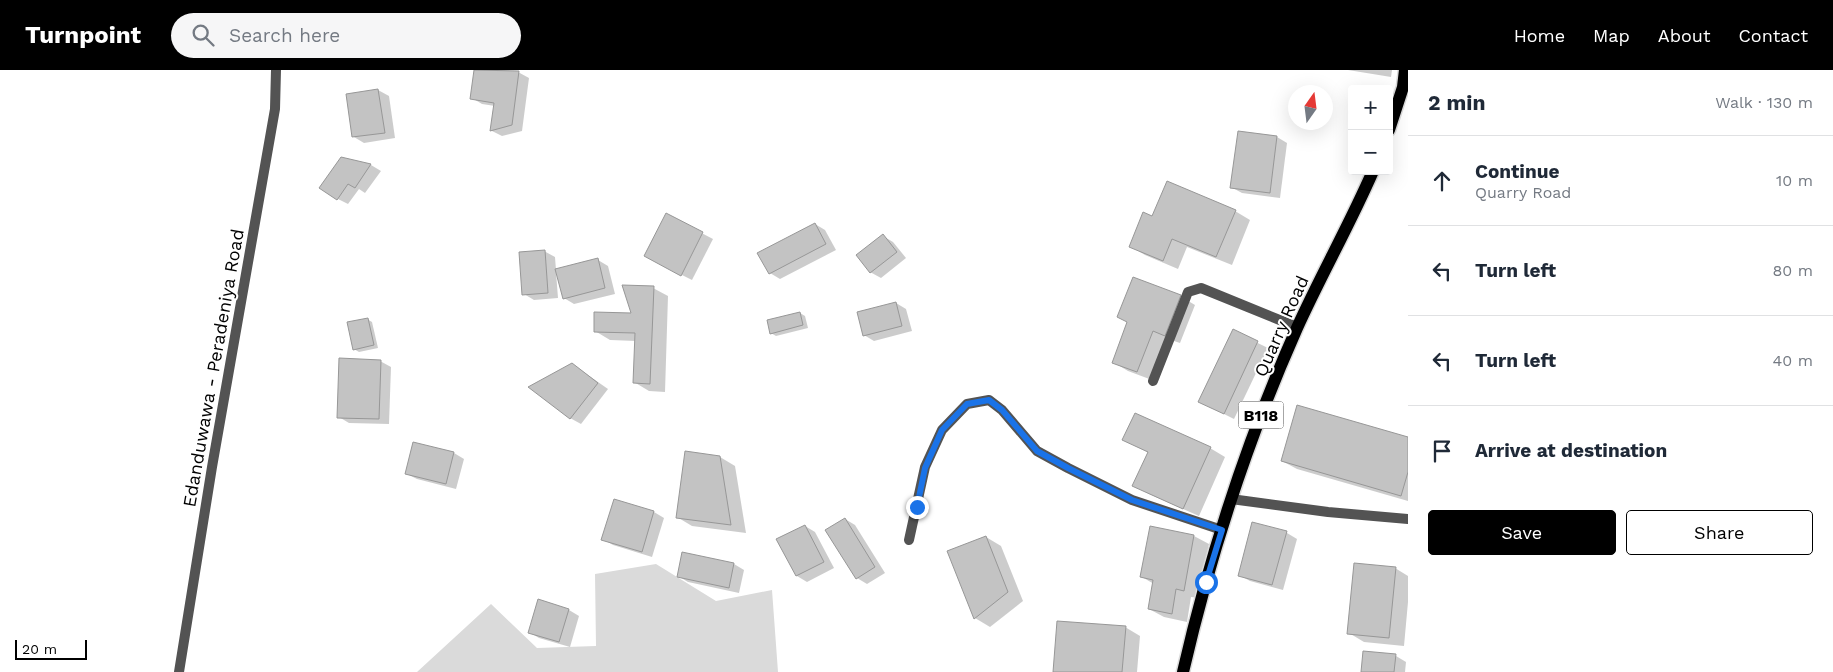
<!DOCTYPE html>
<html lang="en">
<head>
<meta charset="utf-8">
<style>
	body { margin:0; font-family:"Work Sans",sans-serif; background:#f6f6f7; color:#1f2937 }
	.controls { position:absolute; right:15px; top:15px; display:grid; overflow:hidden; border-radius:5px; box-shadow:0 5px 20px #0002 }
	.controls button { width:45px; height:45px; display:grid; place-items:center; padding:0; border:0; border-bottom:1px solid #e0e1e3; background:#fff; color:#1f2937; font:25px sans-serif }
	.compass { position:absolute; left:1288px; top:15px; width:45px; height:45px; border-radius:50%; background:#fff; box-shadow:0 5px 20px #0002; rotate:14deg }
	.scale { position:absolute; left:15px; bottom:12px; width:72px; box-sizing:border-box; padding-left:5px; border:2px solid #000; border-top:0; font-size:14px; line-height:18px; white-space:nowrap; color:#000; -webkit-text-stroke:4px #fff; paint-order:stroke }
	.stop { position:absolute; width:15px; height:15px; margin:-11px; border:4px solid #1a73e8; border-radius:50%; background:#fff }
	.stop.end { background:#1a73e8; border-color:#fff; box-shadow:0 1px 5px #0008 }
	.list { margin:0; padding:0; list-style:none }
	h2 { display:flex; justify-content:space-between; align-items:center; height:65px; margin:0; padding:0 20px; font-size:21px }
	h2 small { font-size:16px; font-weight:400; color:#747a83 }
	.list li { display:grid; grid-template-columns:32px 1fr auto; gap:15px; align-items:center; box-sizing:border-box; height:90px; padding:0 20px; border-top:1px solid #e0e1e3 }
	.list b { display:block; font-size:19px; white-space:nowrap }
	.list p { margin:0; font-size:16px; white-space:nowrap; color:#747a83 }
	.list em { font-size:16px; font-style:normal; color:#747a83 }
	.actions { display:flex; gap:10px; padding:15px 20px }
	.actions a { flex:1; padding:11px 0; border:1px solid #000; border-radius:5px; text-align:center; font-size:18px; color:#000 }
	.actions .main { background:#000; color:#fff }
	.icon { flex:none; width:28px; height:28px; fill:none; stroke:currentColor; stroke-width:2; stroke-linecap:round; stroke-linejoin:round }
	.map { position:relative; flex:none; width:1408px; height:602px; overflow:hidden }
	header { display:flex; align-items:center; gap:30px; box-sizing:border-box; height:70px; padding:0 25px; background:#000; color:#fff }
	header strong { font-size:24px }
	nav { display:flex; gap:28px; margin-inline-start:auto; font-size:18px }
	.search { width:350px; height:45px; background:#f6f6f7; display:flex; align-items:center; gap:12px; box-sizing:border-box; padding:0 18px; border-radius:28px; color:#747a83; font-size:19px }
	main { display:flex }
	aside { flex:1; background:#fff }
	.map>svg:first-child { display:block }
	.green { fill:#dadada }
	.shadow { fill:#0003 }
	.building { fill:#c3c3c3; stroke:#979797 }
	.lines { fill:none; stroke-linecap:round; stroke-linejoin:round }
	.primary-casing { stroke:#dbdbdb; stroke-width:15 }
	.street { stroke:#535353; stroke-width:10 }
	.primary { stroke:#000; stroke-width:12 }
	.route { stroke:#1a73e8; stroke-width:6 }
	.labels { text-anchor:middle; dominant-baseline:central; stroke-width:4; stroke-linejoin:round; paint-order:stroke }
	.shield { fill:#fff; stroke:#4c4c4c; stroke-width:1 }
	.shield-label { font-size:16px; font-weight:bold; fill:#000 }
	.street-label { font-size:18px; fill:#000; stroke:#fff }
</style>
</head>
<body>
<header>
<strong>Turnpoint</strong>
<div class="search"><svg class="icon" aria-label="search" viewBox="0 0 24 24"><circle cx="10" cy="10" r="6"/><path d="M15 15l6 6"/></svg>Search here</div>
<nav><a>Home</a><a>Map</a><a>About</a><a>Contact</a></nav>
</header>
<main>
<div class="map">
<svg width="1408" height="602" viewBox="0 0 1408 602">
	<rect width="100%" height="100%" fill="#fff"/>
	<path class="green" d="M656,494L716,531L772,520L778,602H417L491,534L537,578L596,576L595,504Z"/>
	<g class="shadow">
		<path d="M475,0H501L518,2L529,8L522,61L502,66L492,61L495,36L482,34L472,28Z"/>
		<path d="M1348,0H1392L1391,7Z"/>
		<path d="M378,20L389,26L395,68L364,73L354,67Z"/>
		<path d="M1239,62L1277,67L1287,73L1280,128L1242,123L1231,117Z"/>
		<path d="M341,88L371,95L381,101L365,123L359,119L348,134L338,129Z"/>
		<path d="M1235,141L1250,150L1232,195L1187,177L1178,199L1145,185L1130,176L1153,148Z"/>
		<path d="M667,145L713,169L692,210L656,192Z"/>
		<path d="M815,154L825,160L836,180L780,209L770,203Z"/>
		<path d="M883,166L893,172L906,188L881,208L870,202Z"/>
		<path d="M544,181L555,187L556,200L598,190L608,196L615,224L574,234L564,228L556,202L558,228L534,230L524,224Z"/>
		<path d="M653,218L668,226L665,322L649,321L634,312L636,271L610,270L595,261L632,245Z"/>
		<path d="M1180,226L1195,235L1180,273L1168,269L1152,310L1128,301L1113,292L1128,252Z"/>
		<path d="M896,233L906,239L912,261L874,271L864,265Z"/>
		<path d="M800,243L805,246L808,258L776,266L771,263Z"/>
		<path d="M367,249L372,252L378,278L359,282L354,279Z"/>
		<path d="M1233,261L1268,278L1234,349L1200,332Z"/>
		<path d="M380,291L391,297L389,354L349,353L339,347Z"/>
		<path d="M572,294L608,319L581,354L570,348Z"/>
		<path d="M1135,345L1210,378L1225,387L1199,446L1149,424L1134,415L1149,383L1124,370Z"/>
		<path d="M1408,368V431L1297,399L1282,391Z"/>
		<path d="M454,383L464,389L456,419L417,409L407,404Z"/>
		<path d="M720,387L735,396L746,463L692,456L677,447Z"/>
		<path d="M615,430L654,442L664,448L652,487L613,475L603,469Z"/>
		<path d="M845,449L855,455L885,503L867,514L857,508Z"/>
		<path d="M1253,453L1287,463L1297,469L1283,520L1250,511L1239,505Z"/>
		<path d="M805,456L815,462L834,498L807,512L797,506L778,470Z"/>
		<path d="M1194,466L1209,474L1199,528L1191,527L1187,552L1164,547L1149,539L1154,514L1142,507Z"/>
		<path d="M986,467L1001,476L1023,531L990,557L975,548Z"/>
		<path d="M734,494L744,500L739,523L688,512L678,506Z"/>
		<path d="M1395,498L1408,506V532L1404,576L1364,572L1349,563Z"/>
		<path d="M538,531L569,540L579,546L570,577L539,568L529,562Z"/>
		<path d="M1125,557L1140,566L1137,602H1054Z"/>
		<path d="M1364,582L1396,586L1406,592L1405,602H1362Z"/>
	</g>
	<g class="building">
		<path d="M474,0L519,1L512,55L490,61L494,33L470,29Z"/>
		<path d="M378,19L385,63L352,67L346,24Z"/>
		<path d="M1238,61L1277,66L1270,123L1230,118Z"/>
		<path d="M341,87L371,94L355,118L348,114L337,130L319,118Z"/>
		<path d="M1167,111L1236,140L1216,187L1172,169L1163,191L1129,177L1143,142L1152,146Z"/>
		<path d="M666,143L703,162L681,206L644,186Z"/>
		<path d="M815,153L826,174L769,204L757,183Z"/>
		<path d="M883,164L897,182L870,203L856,185Z"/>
		<path d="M545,180L548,223L522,225L519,182Z"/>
		<path d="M598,188L605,218L563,229L555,199Z"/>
		<path d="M1133,207L1181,225L1165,266L1153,261L1137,302L1112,293L1127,252L1117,247Z"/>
		<path d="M622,215L654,216L650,314L633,313L635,263L594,262V242L631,243Z"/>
		<path d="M896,232L902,256L863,266L857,242Z"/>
		<path d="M800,242L803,255L770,264L767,250Z"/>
		<path d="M368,248L374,275L353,280L347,252Z"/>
		<path d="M1233,259L1258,271L1224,344L1198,332Z"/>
		<path d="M339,288L381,290L379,349L337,348Z"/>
		<path d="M572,293L598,313L570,349L528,317Z"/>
		<path d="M1297,335L1408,367V402L1401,426L1281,391Z"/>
		<path d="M1135,343L1211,377L1183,439L1132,416L1148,382L1122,370Z"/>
		<path d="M413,372L454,382L446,414L405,404Z"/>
		<path d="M685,381L720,386L731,455L676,448Z"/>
		<path d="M614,429L654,441L642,482L601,470Z"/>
		<path d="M845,448L875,497L856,509L825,460Z"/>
		<path d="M1252,452L1287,461L1272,515L1238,506Z"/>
		<path d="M805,455L824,492L796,506L776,469Z"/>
		<path d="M1150,456L1194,465L1184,521L1176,519L1172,544L1148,539L1153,510L1140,507Z"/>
		<path d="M986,466L1008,522L974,549L947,481Z"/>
		<path d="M682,482L734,493L729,518L677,507Z"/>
		<path d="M1354,493L1396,497L1389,568L1347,564Z"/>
		<path d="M538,529L569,539L559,572L528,563Z"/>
		<path d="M1057,551L1126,556L1122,602H1053Z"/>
		<path d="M1363,581L1396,584L1394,602H1361Z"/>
	</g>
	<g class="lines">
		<defs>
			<g id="primary">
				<path d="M1389,60L1403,17L1405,0"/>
				<path d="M1183,602C1210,485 1248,368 1297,258C1321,205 1350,154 1373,101"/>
			</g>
		</defs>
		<use href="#primary" class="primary-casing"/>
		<g class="street">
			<path d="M1153,311L1188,222L1201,218L1297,257"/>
			<path d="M1231,429L1328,442L1408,449"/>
			<path d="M909,470L925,397L942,360L967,334L989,330L1002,340L1037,381L1068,398L1132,430L1222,460"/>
			<path d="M179,602L212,397L275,39L276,0"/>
		</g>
		<use href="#primary" class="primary"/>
	</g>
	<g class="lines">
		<path class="route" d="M917,437L925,398L942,360L967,334L989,330L1002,340L1037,381L1068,398L1132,430L1222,460L1206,512"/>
	</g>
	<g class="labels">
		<rect class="shield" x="1238.5" y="331.5" width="45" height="27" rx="4"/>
		<g class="shield-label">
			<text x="1261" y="345">B118</text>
		</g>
		<g class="street-label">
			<text transform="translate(1281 256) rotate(-66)">Quarry Road</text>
			<text transform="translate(213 298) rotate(-80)">Edanduwawa - Peradeniya Road</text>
		</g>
	</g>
</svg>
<div class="controls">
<button>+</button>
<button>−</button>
</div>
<svg class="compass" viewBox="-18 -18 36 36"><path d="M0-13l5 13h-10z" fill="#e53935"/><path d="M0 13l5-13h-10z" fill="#747a83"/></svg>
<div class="scale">20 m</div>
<div class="stop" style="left:1206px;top:512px"></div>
<div class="stop end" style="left:917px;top:437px"></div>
</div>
<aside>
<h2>2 min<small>Walk · 130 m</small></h2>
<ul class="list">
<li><svg class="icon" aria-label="ahead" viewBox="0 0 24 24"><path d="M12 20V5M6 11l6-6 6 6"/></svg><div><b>Continue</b><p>Quarry Road</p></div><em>10 m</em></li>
<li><svg class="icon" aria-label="left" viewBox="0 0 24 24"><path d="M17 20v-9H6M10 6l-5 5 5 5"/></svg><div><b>Turn left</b></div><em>80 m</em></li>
<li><svg class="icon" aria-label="left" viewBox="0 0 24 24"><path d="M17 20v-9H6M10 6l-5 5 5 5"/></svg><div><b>Turn left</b></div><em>40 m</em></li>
<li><svg class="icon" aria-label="arrive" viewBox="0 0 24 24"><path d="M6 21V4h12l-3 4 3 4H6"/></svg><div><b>Arrive at destination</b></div></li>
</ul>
<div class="actions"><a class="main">Save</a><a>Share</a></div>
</aside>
</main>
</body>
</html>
